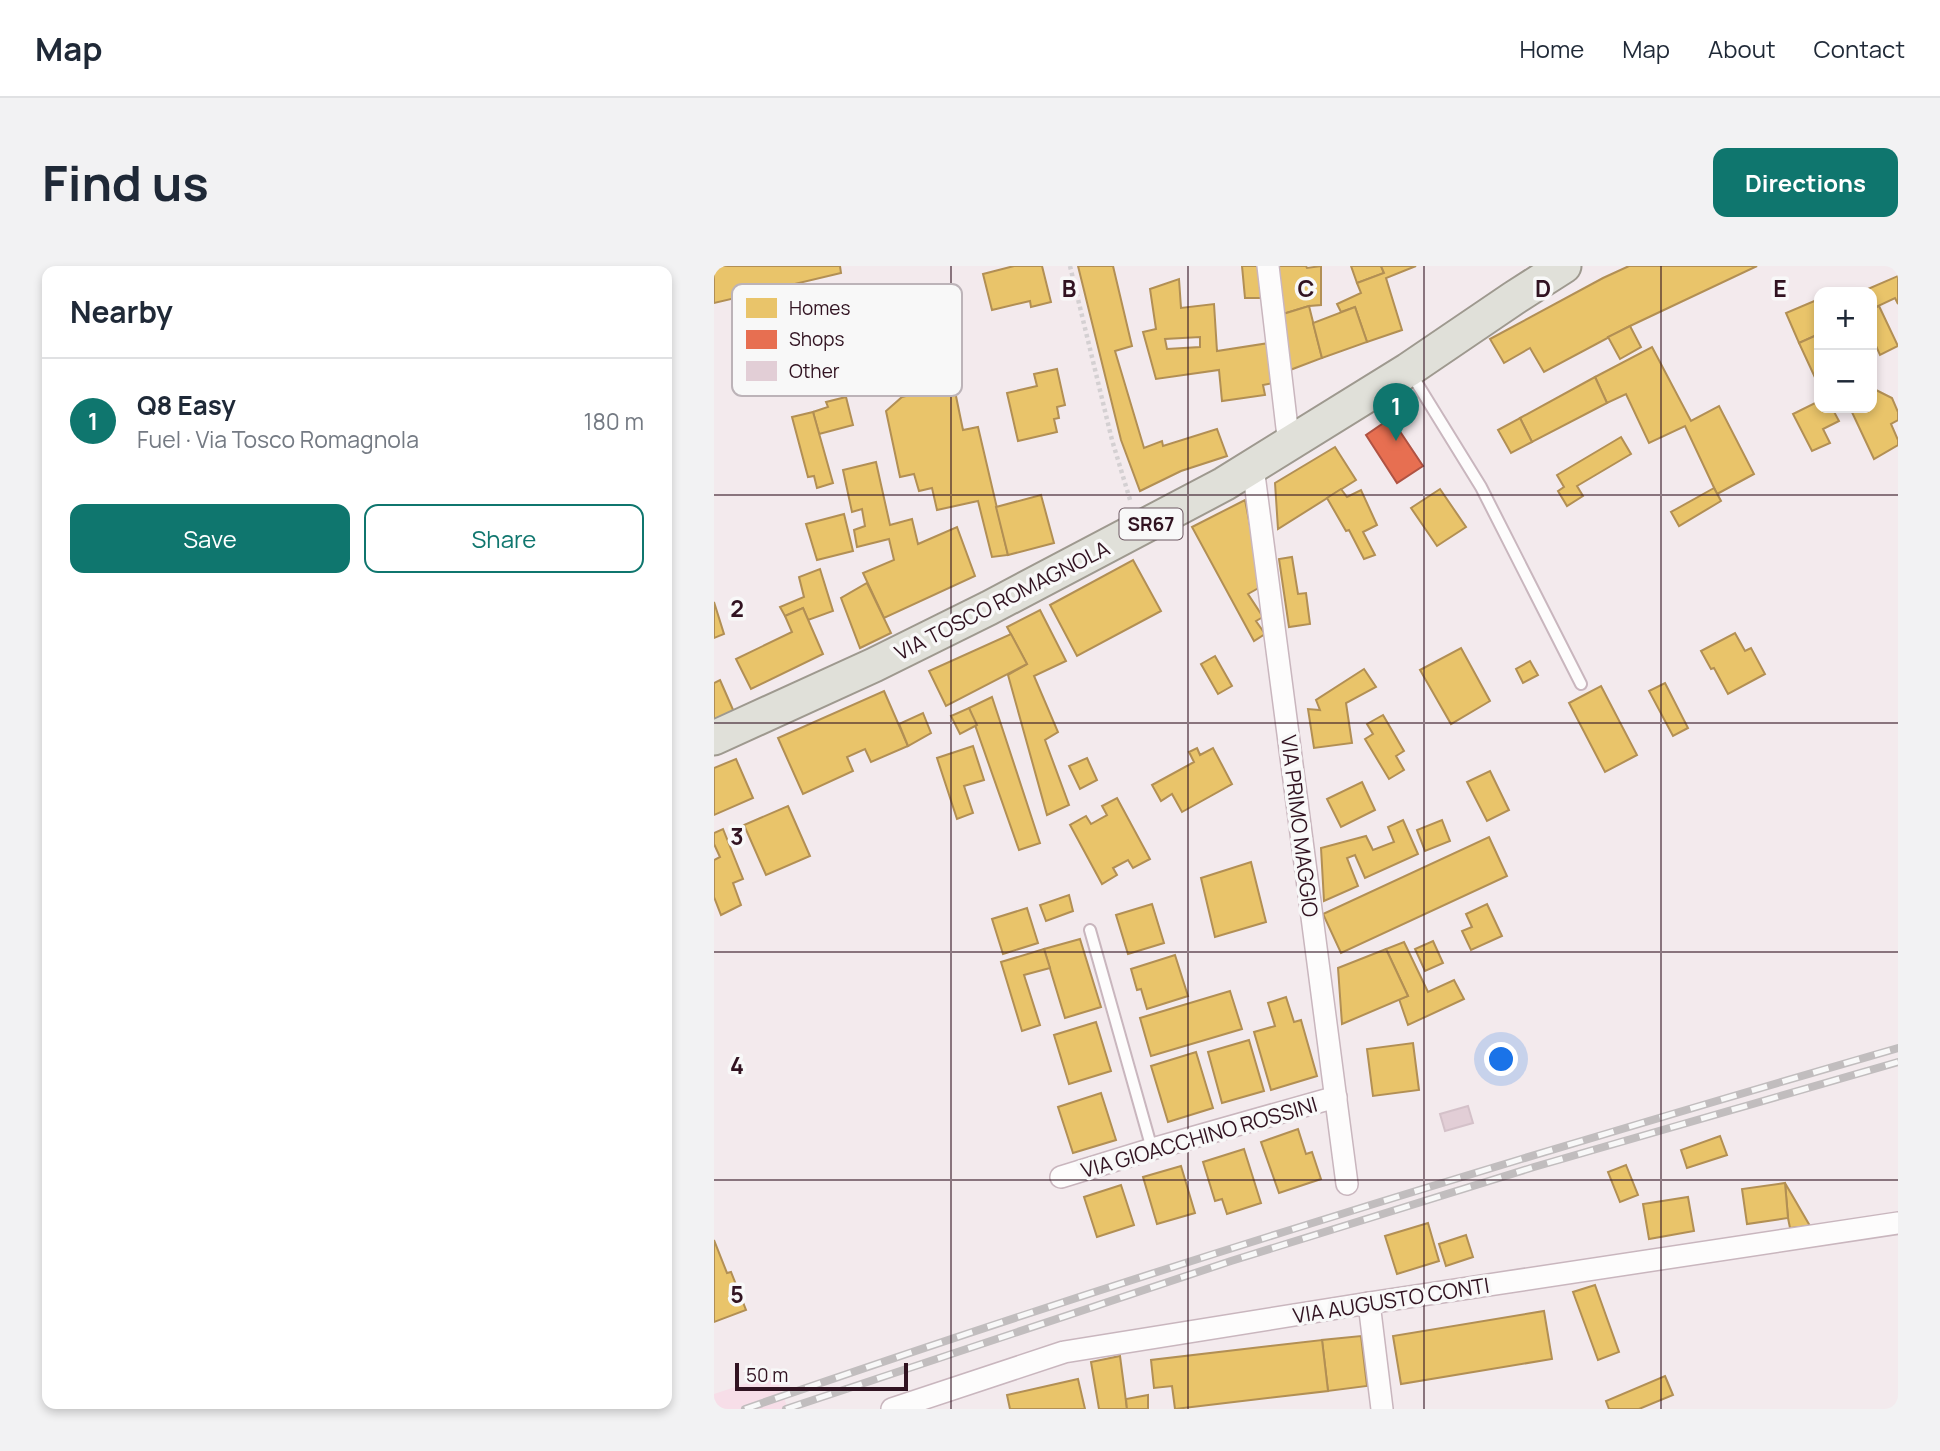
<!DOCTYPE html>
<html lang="en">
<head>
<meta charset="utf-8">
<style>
	body { margin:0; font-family:Manrope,sans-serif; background:#f2f2f3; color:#1f2937 }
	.controls { position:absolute; right:21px; top:21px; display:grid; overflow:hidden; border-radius:14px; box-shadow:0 4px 10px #0003 }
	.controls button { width:63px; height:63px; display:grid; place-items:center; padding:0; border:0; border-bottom:2px solid #e0e1e3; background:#fff; color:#1f2937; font:35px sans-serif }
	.scale { position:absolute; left:21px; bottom:18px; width:173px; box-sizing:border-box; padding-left:7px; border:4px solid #311321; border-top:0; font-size:19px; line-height:24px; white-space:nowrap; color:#311321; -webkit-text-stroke:5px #f8f8f8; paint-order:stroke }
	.you { position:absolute; left:788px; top:794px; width:24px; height:24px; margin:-18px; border:5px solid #fff; border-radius:50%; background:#1a73e8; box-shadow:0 0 0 10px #1a73e833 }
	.badge { display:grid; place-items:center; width:46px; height:46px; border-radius:50%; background:#0f766e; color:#fff; font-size:23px; font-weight:700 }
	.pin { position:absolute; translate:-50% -58px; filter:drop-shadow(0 2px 4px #0008) }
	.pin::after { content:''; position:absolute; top:37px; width:24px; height:21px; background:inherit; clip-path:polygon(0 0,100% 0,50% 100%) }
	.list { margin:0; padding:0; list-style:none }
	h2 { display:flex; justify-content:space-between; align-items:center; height:91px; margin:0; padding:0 28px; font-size:30px }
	h2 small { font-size:23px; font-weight:400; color:#747a83 }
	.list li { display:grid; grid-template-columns:46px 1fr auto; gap:21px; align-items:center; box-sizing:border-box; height:126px; padding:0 28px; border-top:2px solid #e0e1e3 }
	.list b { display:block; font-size:26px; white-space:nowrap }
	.list p { margin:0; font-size:23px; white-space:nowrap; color:#747a83 }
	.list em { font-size:23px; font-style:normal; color:#747a83 }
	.actions { display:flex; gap:14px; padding:21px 28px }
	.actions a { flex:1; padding:16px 0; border:2px solid #0f766e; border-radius:14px; text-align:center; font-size:24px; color:#0f766e }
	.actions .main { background:#0f766e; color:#fff }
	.map { position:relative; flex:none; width:1184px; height:1143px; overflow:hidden; border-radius:14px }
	header { display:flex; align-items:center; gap:42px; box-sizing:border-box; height:98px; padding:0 35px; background:#fff; border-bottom:2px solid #e0e1e3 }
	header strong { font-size:33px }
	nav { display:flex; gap:38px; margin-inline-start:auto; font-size:24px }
	.intro { display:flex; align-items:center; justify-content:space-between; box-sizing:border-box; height:168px; padding:0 42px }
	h1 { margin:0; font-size:49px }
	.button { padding:18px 32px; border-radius:14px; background:#0f766e; color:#fff; font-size:24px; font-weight:700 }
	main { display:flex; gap:42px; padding:0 42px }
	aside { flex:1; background:#fff; border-radius:14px; box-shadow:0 4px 10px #0003 }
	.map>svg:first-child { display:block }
	.built { fill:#f7dee8 }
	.homes { fill:#e9c46a; stroke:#b28f54; stroke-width:2; fill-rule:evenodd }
	.shops { fill:#e76f51; stroke:#b05343; stroke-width:2 }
	.building { fill:#e2ced6; stroke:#d4c1c9; stroke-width:2 }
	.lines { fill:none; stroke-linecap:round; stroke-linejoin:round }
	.service-casing { stroke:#c9b6be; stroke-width:14 }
	.minor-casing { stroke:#c9b6be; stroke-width:24 }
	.primary-casing { stroke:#9e998f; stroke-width:37 }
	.path { stroke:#d4d0d2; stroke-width:4.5; stroke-dasharray:3.5 3.5; stroke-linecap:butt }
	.service { stroke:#fdfcfc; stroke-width:10 }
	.minor { stroke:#fdfcfc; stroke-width:21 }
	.primary { stroke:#e0e0d9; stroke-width:33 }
	.rail-casing { stroke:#c1bdbe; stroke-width:8 }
	.rail { stroke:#f8f8f8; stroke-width:5; stroke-dasharray:16; stroke-linecap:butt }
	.grid { fill:none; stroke:#311321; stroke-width:2; stroke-opacity:0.55 }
	.labels { text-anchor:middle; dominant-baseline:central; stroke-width:7; stroke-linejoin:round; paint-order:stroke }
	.shield { fill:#f8f8f8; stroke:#6d5862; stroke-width:2 }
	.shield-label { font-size:19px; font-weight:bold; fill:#311321 }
	.street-label { font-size:21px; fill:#311321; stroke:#f8f8f8 }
	.key { fill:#f8f8f8; stroke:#bcb3b8; stroke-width:2 }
	.key-label { font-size:19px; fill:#311321 }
	.grid-label { font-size:23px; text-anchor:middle; font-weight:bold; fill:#311321; stroke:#f8f8f8; stroke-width:7; stroke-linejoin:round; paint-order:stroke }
</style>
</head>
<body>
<header>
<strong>Map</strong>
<nav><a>Home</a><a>Map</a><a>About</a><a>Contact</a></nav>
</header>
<div class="intro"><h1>Find us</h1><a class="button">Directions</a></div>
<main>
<aside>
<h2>Nearby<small></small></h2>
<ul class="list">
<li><span class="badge">1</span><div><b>Q8 Easy</b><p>Fuel · Via Tosco Romagnola</p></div><em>180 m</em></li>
</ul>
<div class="actions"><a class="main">Save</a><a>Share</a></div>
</aside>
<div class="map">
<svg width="1184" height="1143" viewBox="0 0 1184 1143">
	<rect width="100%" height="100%" fill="#f3eaed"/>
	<path class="built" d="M61,1108L74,1143H0V1128Z"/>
	<g class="homes">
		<path d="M0,0H126L127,7L0,37Z"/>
		<path d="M300,0H328L337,36L317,41L316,35L278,44L269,8Z"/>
		<path d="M364,0H399L418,80L401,85L430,182L448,175L449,180L503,163L513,190L467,205L426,225L407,174Z"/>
		<path d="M528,0H545L549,32H531Z"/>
		<path d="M563,0H592L593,2L607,0V39L595,40L569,48Z"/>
		<path d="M637,0H667L670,7L643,17Z"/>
		<path d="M667,0H702L672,12L688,64L653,76L641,41L627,46L623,38L647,27L643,17L670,7Z"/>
		<path d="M915,0H1043L916,60L830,106L816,82L790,97L776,73L889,12Z"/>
		<path d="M1184,10V38L1181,32L1158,43V26H1147Z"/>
		<path d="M465,13L467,42L500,38L503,85L555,77L559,117L549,119L551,129L508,135L505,104L442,113L429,66L442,63L436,23ZM486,71V81L453,83L451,73Z"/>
		<path d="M1105,33V68L1085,77L1072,47Z"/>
		<path d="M595,40L608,92L576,104L569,48Z"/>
		<path d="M1165,40L1184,80L1166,89L1158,71V43Z"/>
		<path d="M641,41L653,76L608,92L599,57Z"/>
		<path d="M916,60L927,81L906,93L894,71Z"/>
		<path d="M1105,68V118H1104L1085,77Z"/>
		<path d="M230,72L249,164L264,161L294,289L278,291L264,235L223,244L218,222L205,225L200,208L186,211L172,145L188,131L211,125L209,116L183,124L181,109L163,112L161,95L177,91L175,85Z"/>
		<path d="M938,81L977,155L1005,140L1040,208L1003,228L971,160L935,177L912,128L893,137L881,111Z"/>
		<path d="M343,103L351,139L343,141L345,152L340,153L343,166L304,175L293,127L323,120L320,108Z"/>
		<path d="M881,111L893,137L818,176L806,152Z"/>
		<path d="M1158,122L1178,132L1184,146V154L1177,158L1184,174V179L1160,193L1136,142H1158Z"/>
		<path d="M132,131L139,159L105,168L99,146L114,141L112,136Z"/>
		<path d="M1105,135V142H1118L1125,155L1109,163L1116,177L1098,185L1079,148Z"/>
		<path d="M99,146L119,217L103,222L100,210L94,211L78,151Z"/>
		<path d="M806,152L818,176L797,187L784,164Z"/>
		<path d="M907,171L917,188L863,220L869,230L853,240L844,225L850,221L843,209Z"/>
		<path d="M621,181L642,214L564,263L561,217Z"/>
		<path d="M162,196L176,259L198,253L204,278L243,261L261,310L170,352L149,307L180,294L175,273L143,281L140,264L151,260L148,243L138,246L129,204Z"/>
		<path d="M1000,222L1007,235L965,260L957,246Z"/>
		<path d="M627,223L633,231L647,224L663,259L649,266L661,289L650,293L635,264L632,265L613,232Z"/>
		<path d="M726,223L752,261L723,280L697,242Z"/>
		<path d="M327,229L340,277L294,289L282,241Z"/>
		<path d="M531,234L548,320L534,328L549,351L542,355L551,368L540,375L478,261Z"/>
		<path d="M130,248L139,285L103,294L92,258Z"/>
		<path d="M578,291L584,328L592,327L596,358L575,361L565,293Z"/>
		<path d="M419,294L447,345L363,390L336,339Z"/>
		<path d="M106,303L119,345L94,354L89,342L71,350L66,341L90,331L85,311Z"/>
		<path d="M153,317L177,367L146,382L127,332Z"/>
		<path d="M0,336L10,368L0,372Z"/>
		<path d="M89,342L109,388L37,423L22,393L78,366L71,350Z"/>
		<path d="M326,344L352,395L320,410L344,466L331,474L355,539L333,549L294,409L313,398L293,361Z"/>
		<path d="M1021,367L1031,385L1037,382L1051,408L1014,428L1000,402L997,403L987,385Z"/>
		<path d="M297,368L313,398L232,440L215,405Z"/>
		<path d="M747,382L776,435L737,458L706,404Z"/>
		<path d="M501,390L518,420L504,428L487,398Z"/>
		<path d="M816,395L824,409L809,417L802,403Z"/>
		<path d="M650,403L662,421L632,437L638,477L600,482L594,443L606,444L602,434Z"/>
		<path d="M6,414L20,446L0,454V417Z"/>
		<path d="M951,417L974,462L959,470L935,425Z"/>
		<path d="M887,420L923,489L891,506L855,437Z"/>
		<path d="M170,425L194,480L157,496L151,483L133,491L139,505L89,528L64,472Z"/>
		<path d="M278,431L326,577L305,584L255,442Z"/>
		<path d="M255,442L263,459L246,468L237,450Z"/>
		<path d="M209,447L217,467L194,480L185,458Z"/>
		<path d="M669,449L690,485L682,490L690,504L675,513L651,473L659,468L653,458Z"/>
		<path d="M259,480L270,514L250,520L259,547L243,553L223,492Z"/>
		<path d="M483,482L486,489L499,482L518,518L468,546L458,528L447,535L438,519L480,496L475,486Z"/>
		<path d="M373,492L383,514L366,523L355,500Z"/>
		<path d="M22,493L39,532L0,549V502Z"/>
		<path d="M776,505L795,544L773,555L753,516Z"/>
		<path d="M648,516L661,544L627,561L613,533Z"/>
		<path d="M403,532L436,593L419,602L414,594L399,602L403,609L388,618L356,559L372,550L377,558L393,549L388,540Z"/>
		<path d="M74,540L96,590L52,609L30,559Z"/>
		<path d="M689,554L704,588L651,612L641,589L633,592L644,620L610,635L607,582L652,570L659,584L680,576L674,561Z"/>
		<path d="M728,554L736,575L711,585L703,564Z"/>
		<path d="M9,563L29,613L19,617L27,639L7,649L0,631V594L6,591L0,578V567Z"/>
		<path d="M775,571L793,610L627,687L609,648Z"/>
		<path d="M537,596L552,656L501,671L487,612Z"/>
		<path d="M355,629L359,645L332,655L326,639Z"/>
		<path d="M438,638L450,677L414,688L402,649Z"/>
		<path d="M773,638L788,670L757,684L748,665L758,661L752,648Z"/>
		<path d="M313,642L324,677L289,688L278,653Z"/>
		<path d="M366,673L387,741L351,752L330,683Z"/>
		<path d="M719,675L729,697L711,705L701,683Z"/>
		<path d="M690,676L714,726L740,714L750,733L694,759L685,733L694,730L672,683Z"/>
		<path d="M330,683L336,702L310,709L326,759L308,765L287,696Z"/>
		<path d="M672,683L694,730L628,758L624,702Z"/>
		<path d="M461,689L474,730L433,743L427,723L423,724L417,703Z"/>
		<path d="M516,725L528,763L437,790L426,752Z"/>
		<path d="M572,731L580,756L587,754L603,810L557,824L540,766L561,760L554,737Z"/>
		<path d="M382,756L397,805L355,818L340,769Z"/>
		<path d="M535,774L550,825L508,837L494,786Z"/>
		<path d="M699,777L705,824L659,830L653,783Z"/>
		<path d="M482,786L499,842L454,856L437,800Z"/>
		<path d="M387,827L402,874L359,887L344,841Z"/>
		<path d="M584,863L592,888L598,886L607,913L565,927L547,876Z"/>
		<path d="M1006,870L1013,889L973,902L967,884Z"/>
		<path d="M530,883L547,937L513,948L508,933L501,935L489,896Z"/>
		<path d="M912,899L924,929L906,936L894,906Z"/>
		<path d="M467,900L481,947L443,958L429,911Z"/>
		<path d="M1071,917L1096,960L1076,962L1074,952Z"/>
		<path d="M1071,917L1074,952L1033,958L1028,923Z"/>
		<path d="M407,919L420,959L383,971L370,931Z"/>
		<path d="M974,931L980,965L935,973L929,938Z"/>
		<path d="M714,957L725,995L683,1008L671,970Z"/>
		<path d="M752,969L759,991L732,1000L725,978Z"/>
		<path d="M0,974L13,1007L17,1006L32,1044L0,1056Z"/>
		<path d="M881,1019L905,1086L884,1094L859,1026Z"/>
		<path d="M830,1045L838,1093L687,1118L679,1070Z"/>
		<path d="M647,1070L653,1120L614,1125L608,1074Z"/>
		<path d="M608,1074L614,1125L461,1143L458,1120L440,1122L437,1094Z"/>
		<path d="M406,1090L413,1143H385L377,1096Z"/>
		<path d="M951,1110L959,1129L925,1143H895L892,1135Z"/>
		<path d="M364,1113L371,1143H296L293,1129Z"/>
		<path d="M434,1129V1143H413L412,1133Z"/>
	</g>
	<path class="shops" d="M677,152L709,200L683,217L652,169Z"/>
	<path class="building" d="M754,840L759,857L731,865L726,848Z"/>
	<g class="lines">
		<defs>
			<g id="service">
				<path d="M696,106L767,221L867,418"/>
				<path d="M376,664L438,883"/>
			</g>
			<g id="minor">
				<path d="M554,0L575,179"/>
				<path d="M539,201L633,918"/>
				<path d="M347,911L438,883L622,831"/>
				<path d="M655,1037L668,1143"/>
				<path d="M178,1143L350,1086L655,1037L1184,957"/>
			</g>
			<path id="primary" d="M0,472L160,399L275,342L510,218L694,104L800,32L850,0"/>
		</defs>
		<use href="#service" class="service-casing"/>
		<use href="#minor" class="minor-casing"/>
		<use href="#primary" class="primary-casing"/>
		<path class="path" d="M356,0L398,174L417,237"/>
		<use href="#service" class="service"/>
		<use href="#minor" class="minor"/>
		<use href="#primary" class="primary"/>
		<defs>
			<g id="rail">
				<path d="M31,1143C411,1011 797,894 1184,782"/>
				<path d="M72,1143L517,995L820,901L1184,796"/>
			</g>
		</defs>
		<use href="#rail" class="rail-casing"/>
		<use href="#rail" class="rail"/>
	</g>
	<path class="grid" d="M237,0V1143M474,0V1143M710,0V1143M947,0V1143M0,229H1184M0,457H1184M0,686H1184M0,914H1184"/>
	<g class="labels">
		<rect class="shield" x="405.5" y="242.5" width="63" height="31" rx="5"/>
		<g class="shield-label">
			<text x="437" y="258">SR67</text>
		</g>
		<g class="street-label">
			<text transform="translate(288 334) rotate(-27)">VIA TOSCO ROMAGNOLA</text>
			<text transform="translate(586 560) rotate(83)">VIA PRIMO MAGGIO</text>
			<text transform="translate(485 871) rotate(-16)">VIA GIOACCHINO ROSSINI</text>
			<text transform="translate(677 1034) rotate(-9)">VIA AUGUSTO CONTI</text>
		</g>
	</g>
	<rect x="18" y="18" width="230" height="112" rx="10" class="key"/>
	<rect x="32" y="32" width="31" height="20" fill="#e9c46a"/>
	<rect x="32" y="64" width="31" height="19" fill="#e76f51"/>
	<rect x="32" y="95" width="31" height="20" fill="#e2ced6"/>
	<g class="key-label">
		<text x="75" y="49">Homes</text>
		<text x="75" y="80">Shops</text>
		<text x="75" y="112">Other</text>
	</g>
	<g class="grid-label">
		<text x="355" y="31">B</text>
		<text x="592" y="31">C</text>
		<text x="829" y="31">D</text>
		<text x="1066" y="31">E</text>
		<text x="23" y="351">2</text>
		<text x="23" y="579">3</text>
		<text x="23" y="808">4</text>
		<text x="23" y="1037">5</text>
	</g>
</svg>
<div class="controls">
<button>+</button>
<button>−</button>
</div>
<div class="scale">50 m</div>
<div class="you"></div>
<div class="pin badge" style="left:682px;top:175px">1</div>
</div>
</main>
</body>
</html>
